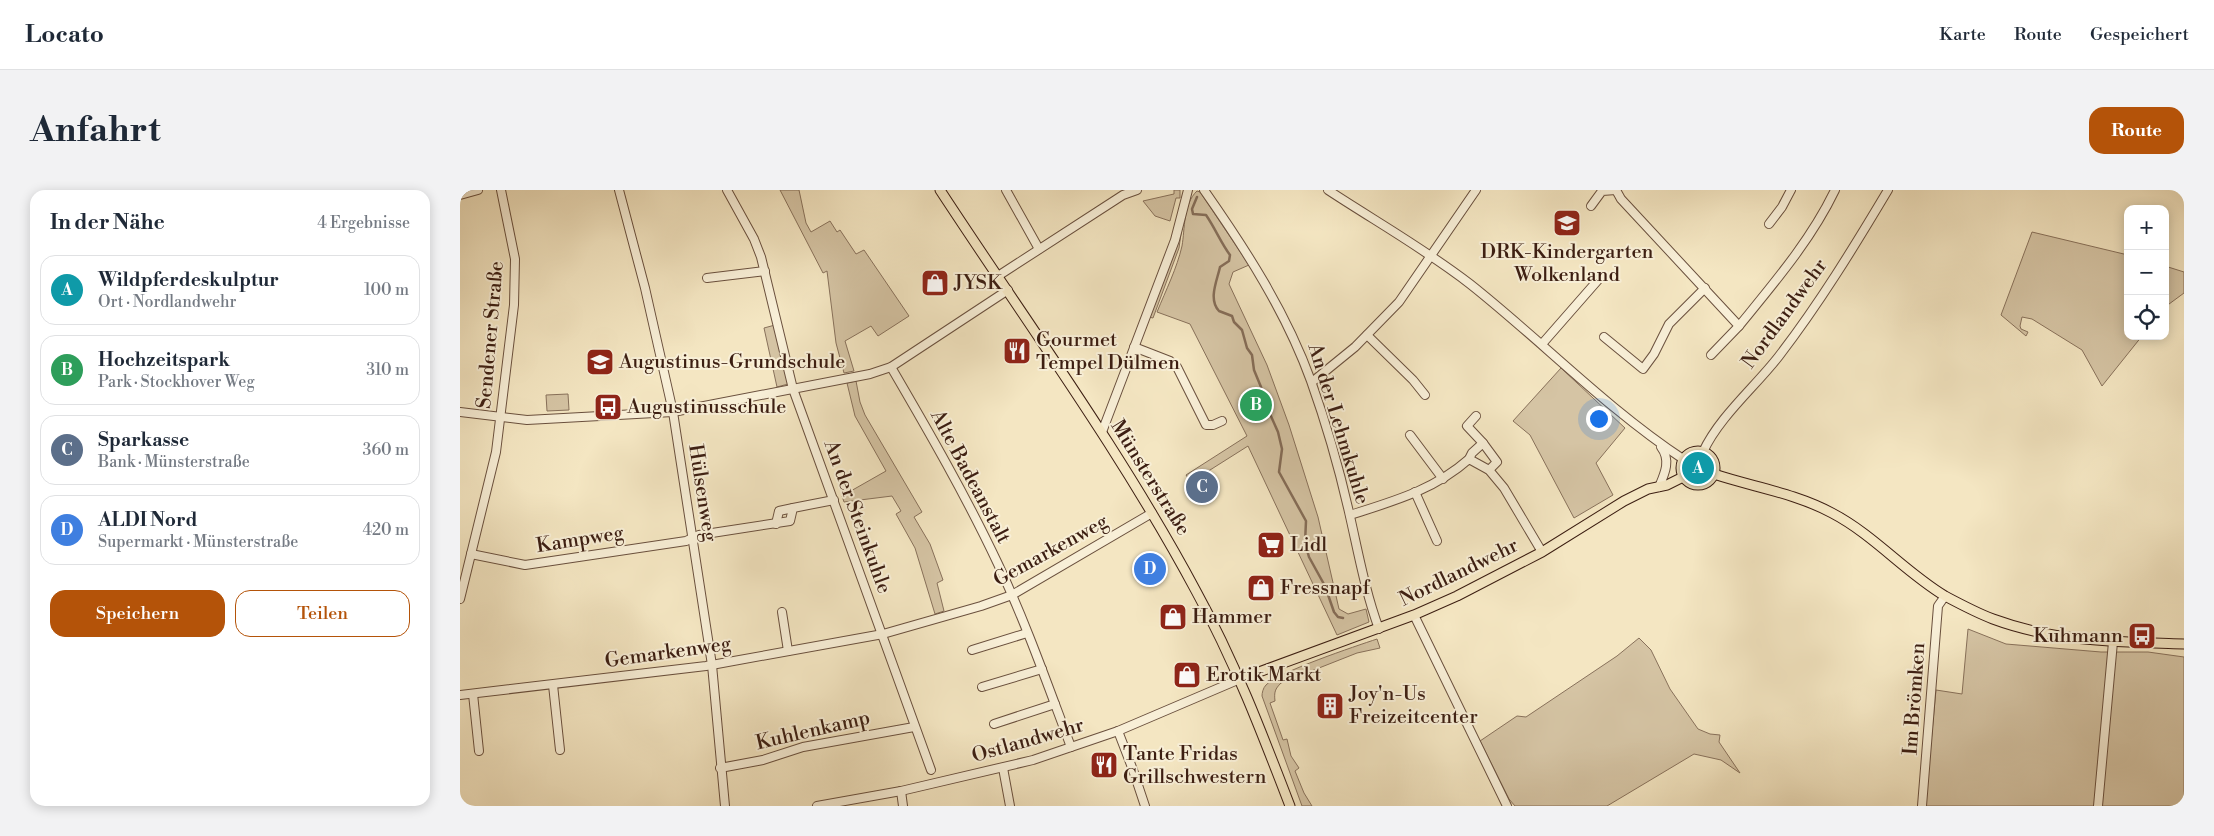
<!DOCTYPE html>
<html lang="de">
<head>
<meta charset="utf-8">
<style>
	body { margin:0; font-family:"Libre Bodoni",serif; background:#f2f2f3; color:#1f2937 }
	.controls { position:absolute; right:15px; top:15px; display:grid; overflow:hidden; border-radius:10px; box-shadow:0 2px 12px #0003 }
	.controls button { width:45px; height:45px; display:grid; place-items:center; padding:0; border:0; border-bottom:1px solid #e0e1e3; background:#fff; color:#1f2937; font:25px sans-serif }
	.you { position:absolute; left:1138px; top:228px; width:18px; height:18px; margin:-12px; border:4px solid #fff; border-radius:50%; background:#1a73e8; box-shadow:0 0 0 8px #1a73e833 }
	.badge { display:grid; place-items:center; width:32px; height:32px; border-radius:50%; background:#b45309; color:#fff; font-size:16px; font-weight:700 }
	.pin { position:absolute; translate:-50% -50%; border:2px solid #fff; box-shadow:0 1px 5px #0006 }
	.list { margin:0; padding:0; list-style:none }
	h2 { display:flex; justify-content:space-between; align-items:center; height:65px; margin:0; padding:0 20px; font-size:21px }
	h2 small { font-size:16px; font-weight:400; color:#747a83 }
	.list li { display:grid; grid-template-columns:32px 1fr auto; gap:15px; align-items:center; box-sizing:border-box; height:70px; margin:0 10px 10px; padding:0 10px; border:1px solid #e0e1e3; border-radius:15px }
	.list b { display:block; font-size:19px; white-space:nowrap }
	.list p { margin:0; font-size:16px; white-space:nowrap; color:#747a83 }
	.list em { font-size:16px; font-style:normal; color:#747a83 }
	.actions { display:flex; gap:10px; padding:15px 20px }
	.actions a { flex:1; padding:11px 0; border:1px solid #b45309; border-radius:15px; text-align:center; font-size:18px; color:#b45309 }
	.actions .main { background:#b45309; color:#fff }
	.icon { flex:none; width:28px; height:28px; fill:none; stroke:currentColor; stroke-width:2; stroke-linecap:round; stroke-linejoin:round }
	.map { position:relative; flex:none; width:1724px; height:616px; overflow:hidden; border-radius:15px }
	header { display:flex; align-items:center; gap:30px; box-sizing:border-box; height:70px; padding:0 25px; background:#fff; border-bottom:1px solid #e0e1e3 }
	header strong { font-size:24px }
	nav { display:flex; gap:28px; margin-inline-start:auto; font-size:18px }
	.intro { display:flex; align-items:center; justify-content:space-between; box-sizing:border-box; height:120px; padding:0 30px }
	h1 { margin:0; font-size:35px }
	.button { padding:12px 22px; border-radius:15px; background:#b45309; color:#fff; font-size:18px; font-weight:700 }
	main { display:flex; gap:30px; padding:0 30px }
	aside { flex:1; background:#fff; border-radius:15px; box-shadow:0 2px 12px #0003 }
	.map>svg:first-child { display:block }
	.green { fill:#d5c4a4; stroke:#88715b }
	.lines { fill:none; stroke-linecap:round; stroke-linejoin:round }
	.stream { stroke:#856d58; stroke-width:2.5 }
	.minor-casing { stroke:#6a503e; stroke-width:10 }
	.major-casing { stroke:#3c1e12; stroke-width:11 }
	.minor { stroke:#f8efd7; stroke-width:8 }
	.major { stroke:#f4e6c2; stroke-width:9 }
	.labels { text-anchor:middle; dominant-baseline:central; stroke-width:4; stroke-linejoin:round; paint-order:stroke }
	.poi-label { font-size:20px; fill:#3c1e12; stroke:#f8efd7; text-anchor:start }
	.street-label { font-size:20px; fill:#3c1e12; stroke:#f8efd7 }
</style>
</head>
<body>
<header>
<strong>Locato</strong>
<nav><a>Karte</a><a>Route</a><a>Gespeichert</a></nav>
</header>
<div class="intro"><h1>Anfahrt</h1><a class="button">Route</a></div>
<main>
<aside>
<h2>In der Nähe<small>4 Ergebnisse</small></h2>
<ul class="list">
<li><span class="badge" style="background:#0f9aa8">A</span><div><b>Wildpferdeskulptur</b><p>Ort · Nordlandwehr</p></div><em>100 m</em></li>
<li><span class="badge" style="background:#2e9e5b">B</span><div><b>Hochzeitspark</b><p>Park · Stockhover Weg</p></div><em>310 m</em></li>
<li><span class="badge" style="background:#5c6f8a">C</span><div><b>Sparkasse</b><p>Bank · Münsterstraße</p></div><em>360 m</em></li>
<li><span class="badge" style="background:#3f7fe0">D</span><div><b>ALDI Nord</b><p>Supermarkt · Münsterstraße</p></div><em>420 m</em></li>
</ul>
<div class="actions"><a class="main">Speichern</a><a>Teilen</a></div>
</aside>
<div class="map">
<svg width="1724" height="616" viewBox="0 0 1724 616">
	<rect width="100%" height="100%" fill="#f4e6c2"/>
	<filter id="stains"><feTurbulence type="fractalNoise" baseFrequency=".004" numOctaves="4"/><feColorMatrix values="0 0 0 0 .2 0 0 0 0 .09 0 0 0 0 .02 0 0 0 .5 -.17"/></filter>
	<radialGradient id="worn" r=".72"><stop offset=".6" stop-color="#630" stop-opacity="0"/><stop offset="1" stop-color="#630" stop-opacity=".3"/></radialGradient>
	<g class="green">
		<path d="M320,0H339L346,33L351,42L370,31L377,42L380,40L396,64L404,60L449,126L418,146L411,136L385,151L394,181L384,183L376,153L367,81L363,83Z"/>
		<path d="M714,0H720V8H716L710,31L695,26L683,11L714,4Z"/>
		<path d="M737,1L740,2L789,75L773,82L769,94L807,175L829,235L858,327L879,419L888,424L906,419L909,432L877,445L788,256L731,292L726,285L787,246L730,134L697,122C706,100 717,78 722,56C725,39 723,14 737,1Z"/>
		<path d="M722,37L719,58L693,128L689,127Z"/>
		<path d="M1572,42L1668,65V146H1682L1642,196L1622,160L1572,129L1562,127L1560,136L1561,139L1568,142L1566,146L1541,125Z"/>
		<path d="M1705,76L1724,82V103L1705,117Z"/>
		<path d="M315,135L328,194L317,197L304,138Z"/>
		<path d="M1101,178L1165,238L1136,273L1153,305L1114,328L1070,245L1053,231Z"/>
		<path d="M396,191L400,212L405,225L462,322L454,327L470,354L483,390L477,393L484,421L475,424L455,358L436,324L441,321L432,306L384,312L382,306L426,281L395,226L387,193Z"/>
		<path d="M108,204L109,220L87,221L86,205Z"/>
		<circle cx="1238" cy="278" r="12"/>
		<path d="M1508,439L1546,454L1641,462H1688L1724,467V616H1465L1476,500L1502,504Z"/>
		<path d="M1179,448L1191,460L1210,499L1238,539L1250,544L1260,545L1259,552L1280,583L1261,570L1234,564L1147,616H1055L1049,609L1020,551L1057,526L1066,527L1157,466Z"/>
		<path d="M917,449L920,458L897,463L821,493C815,499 814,502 815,511L810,513L823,550L827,549L831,566L839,578L835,581L844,603L852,616H842L802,506C802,503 803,498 806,495C818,482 896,456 917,449Z"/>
	</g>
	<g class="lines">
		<path class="stream" d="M737,7L732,19L733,24L746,25C755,38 761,53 770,65L769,71L760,77C757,91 748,109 759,121L772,126L774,132L782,140L787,158L792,165L794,180L801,197L806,215L818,242L822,259L819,282L846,331L845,353L849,367L865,396L874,422L878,427L883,428"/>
		<defs>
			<g id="minor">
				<path d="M159,0L185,98L213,222L252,475L265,616"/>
				<path d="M267,0L294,49L301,67L333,199L471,580"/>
				<path d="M546,0L579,59"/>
				<path d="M744,0C786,60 826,122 851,191C866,233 879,278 889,322C898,361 905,401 919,439"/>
				<path d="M868,0C915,31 965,59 1010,94C1082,151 1146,218 1223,269"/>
				<path d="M1156,0L1161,9L1279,136L1251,165"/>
				<path d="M0,5L18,0"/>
				<path d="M1131,16L1142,1L1156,0"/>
				<path d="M1309,34L1322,17L1331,0"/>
				<path d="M538,86L663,5L677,0"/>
				<path d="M247,88L305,81"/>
				<path d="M1279,136C1314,93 1351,50 1375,0"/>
				<path d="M907,145L953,190L965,205"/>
				<path d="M1144,147L1183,179L1194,164L1209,134L1245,98"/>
				<path d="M1082,154L1138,90"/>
				<path d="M674,157L710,171L717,177L746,235H753L762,231"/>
				<path d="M431,177C469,242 506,306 538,374C566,433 588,496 611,557"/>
				<path d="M852,192L895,157L939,112L1016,0"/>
				<path d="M0,222L67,230L213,222L410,184L431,177L548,100"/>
				<path d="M1016,226L1007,236L1023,253"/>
				<path d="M642,242L715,50L728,0"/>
				<path d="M950,245L983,289"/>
				<path d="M1243,262C1259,227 1295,197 1319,166C1359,114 1394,57 1428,0"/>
				<path d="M1009,269L1012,263L1023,253L1037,272L1029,280"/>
				<path d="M1199,297C1205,283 1211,270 1201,257"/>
				<path d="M955,302L977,351"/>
				<path d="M890,325C934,311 974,300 1009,269L1029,280L1044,298L1082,362"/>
				<path d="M316,334L319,321L333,318"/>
				<path d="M11,364L65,375L226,351L239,345L330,331L333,318L374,310"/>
				<path d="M0,409L36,262L54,115L55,69L41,0"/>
				<path d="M322,422L328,461"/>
				<path d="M954,425L1047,616"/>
				<path d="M512,460L567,443"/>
				<path d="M93,495L100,560"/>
				<path d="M522,497L582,479"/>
				<path d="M13,504L19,561"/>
				<path d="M0,505L246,476L423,444L521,416L552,405L692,323"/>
				<path d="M534,534L595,514"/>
				<path d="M658,541L673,580L685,616"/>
				<path d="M260,578L303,570L343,557L454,537"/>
				<path d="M543,578L550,616"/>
				<path d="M441,601L443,616"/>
				<path d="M357,616L441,601L573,570L658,541L780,489"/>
				<path d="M1462,616L1478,416L1485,406"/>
				<path d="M1638,616L1653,452"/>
			</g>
			<g id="major">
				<path d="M480,0C567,133 661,261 736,401C774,470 802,543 830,616"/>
				<circle cx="1238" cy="278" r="17"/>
				<path d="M1254,284C1293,297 1335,303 1372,323C1414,345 1445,382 1485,406C1500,414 1517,423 1533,429C1595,452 1659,452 1724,454"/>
				<path d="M780,489L954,425L997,406L1082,362L1164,311L1188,299L1207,295L1223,287"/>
			</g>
		</defs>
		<use href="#minor" class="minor-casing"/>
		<use href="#major" class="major-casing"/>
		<use href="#minor" class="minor"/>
		<use href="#major" class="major"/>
	</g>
	<defs>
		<symbol id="school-square" viewBox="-11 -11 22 22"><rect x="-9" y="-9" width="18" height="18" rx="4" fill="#8f2418" stroke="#f8efd7"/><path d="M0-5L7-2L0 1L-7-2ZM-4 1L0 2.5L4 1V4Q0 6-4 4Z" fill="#fff"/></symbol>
		<symbol id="shop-square" viewBox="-11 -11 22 22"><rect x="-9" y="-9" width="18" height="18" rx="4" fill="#8f2418" stroke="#f8efd7"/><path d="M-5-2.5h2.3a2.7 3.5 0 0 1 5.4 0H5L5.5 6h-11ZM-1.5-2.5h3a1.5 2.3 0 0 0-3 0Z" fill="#fff"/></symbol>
		<symbol id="restaurant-square" viewBox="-11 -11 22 22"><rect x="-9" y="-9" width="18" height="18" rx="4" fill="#8f2418" stroke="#f8efd7"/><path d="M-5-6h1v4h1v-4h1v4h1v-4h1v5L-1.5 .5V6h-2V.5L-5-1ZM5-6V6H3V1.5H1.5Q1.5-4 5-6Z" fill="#fff"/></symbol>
		<symbol id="bus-square" viewBox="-11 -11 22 22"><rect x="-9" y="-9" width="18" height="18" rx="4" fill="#8f2418" stroke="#f8efd7"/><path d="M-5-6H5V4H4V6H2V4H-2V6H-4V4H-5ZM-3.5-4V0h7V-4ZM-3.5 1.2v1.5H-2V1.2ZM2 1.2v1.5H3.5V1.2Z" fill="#fff"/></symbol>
		<symbol id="supermarket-square" viewBox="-11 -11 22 22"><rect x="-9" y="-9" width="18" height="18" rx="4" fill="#8f2418" stroke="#f8efd7"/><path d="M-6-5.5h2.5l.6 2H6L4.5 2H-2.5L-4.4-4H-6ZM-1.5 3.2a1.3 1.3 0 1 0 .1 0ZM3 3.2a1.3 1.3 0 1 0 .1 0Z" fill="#fff"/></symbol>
		<symbol id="building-square" viewBox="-11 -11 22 22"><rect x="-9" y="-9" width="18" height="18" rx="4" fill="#8f2418" stroke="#f8efd7"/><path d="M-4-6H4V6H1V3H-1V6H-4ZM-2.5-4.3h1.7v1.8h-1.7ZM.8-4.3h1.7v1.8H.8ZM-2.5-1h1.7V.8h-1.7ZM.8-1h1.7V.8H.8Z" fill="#fff"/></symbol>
	</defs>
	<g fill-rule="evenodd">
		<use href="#school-square" x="1091" y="17" width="32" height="32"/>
		<use href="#shop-square" x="459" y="77" width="32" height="32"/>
		<use href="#restaurant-square" x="541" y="145" width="32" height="32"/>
		<use href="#school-square" x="124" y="156" width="32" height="32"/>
		<use href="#bus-square" x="132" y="201" width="32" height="32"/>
		<use href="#supermarket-square" x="795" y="339" width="32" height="32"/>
		<use href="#shop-square" x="785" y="382" width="32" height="32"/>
		<use href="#shop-square" x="697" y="411" width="32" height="32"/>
		<use href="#bus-square" x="1666" y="430" width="32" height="32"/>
		<use href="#shop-square" x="711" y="469" width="32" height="32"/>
		<use href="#building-square" x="854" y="500" width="32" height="32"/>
		<use href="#restaurant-square" x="628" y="559" width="32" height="32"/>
	</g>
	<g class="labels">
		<g class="poi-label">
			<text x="1107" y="62" text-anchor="middle">DRK-Kindergarten<tspan x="1107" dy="23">Wolkenland</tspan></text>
			<text x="494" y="93">JYSK</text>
			<text x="576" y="150">Gourmet<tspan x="576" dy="23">Tempel Dülmen</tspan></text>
			<text x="159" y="172">Augustinus-Grundschule</text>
			<text x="167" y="217">Augustinusschule</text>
			<text x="830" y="355">Lidl</text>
			<text x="820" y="398">Fressnapf</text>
			<text x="732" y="427">Hammer</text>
			<text x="1663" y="446" text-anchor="end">Kuhmann</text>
			<text x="746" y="485">Erotik Markt</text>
			<text x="889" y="504">Joy'n-Us<tspan x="889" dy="23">Freizeitcenter</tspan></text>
			<text x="663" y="564">Tante Fridas<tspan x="663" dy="23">Grillschwestern</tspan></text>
		</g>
		<g class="street-label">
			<text transform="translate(1325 124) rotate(-54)">Nordlandwehr</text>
			<text transform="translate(31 145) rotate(-85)">Sendener Straße</text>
			<text transform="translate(878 234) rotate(73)">An der Lehmkuhle</text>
			<text transform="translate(510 287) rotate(62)">Alte Badeanstalt</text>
			<text transform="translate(690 288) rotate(58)">Münsterstraße</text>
			<text transform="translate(242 303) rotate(81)">Hülsenweg</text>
			<text transform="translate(397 327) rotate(70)">An der Steinkuhle</text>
			<text transform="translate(120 350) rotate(-9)">Kampweg</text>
			<text transform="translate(591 361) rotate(-29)">Gemarkenweg</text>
			<text transform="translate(999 383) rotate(-26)">Nordlandwehr</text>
			<text transform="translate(208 463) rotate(-8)">Gemarkenweg</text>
			<text transform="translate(1455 509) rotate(-86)">Im Brömken</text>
			<text transform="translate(353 541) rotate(-13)">Kuhlenkamp</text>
			<text transform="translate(568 551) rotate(-16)">Ostlandwehr</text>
		</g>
	</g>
	<rect width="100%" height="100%" filter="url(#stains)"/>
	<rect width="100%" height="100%" fill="url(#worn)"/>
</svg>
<div class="controls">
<button>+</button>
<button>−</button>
<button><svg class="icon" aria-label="locate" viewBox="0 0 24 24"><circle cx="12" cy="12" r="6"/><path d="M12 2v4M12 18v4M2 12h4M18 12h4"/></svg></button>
</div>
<div class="you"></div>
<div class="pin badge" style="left:1238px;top:278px;background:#0f9aa8">A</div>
<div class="pin badge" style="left:796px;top:215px;background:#2e9e5b">B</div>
<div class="pin badge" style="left:742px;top:297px;background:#5c6f8a">C</div>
<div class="pin badge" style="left:690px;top:379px;background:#3f7fe0">D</div>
</div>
</main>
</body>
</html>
